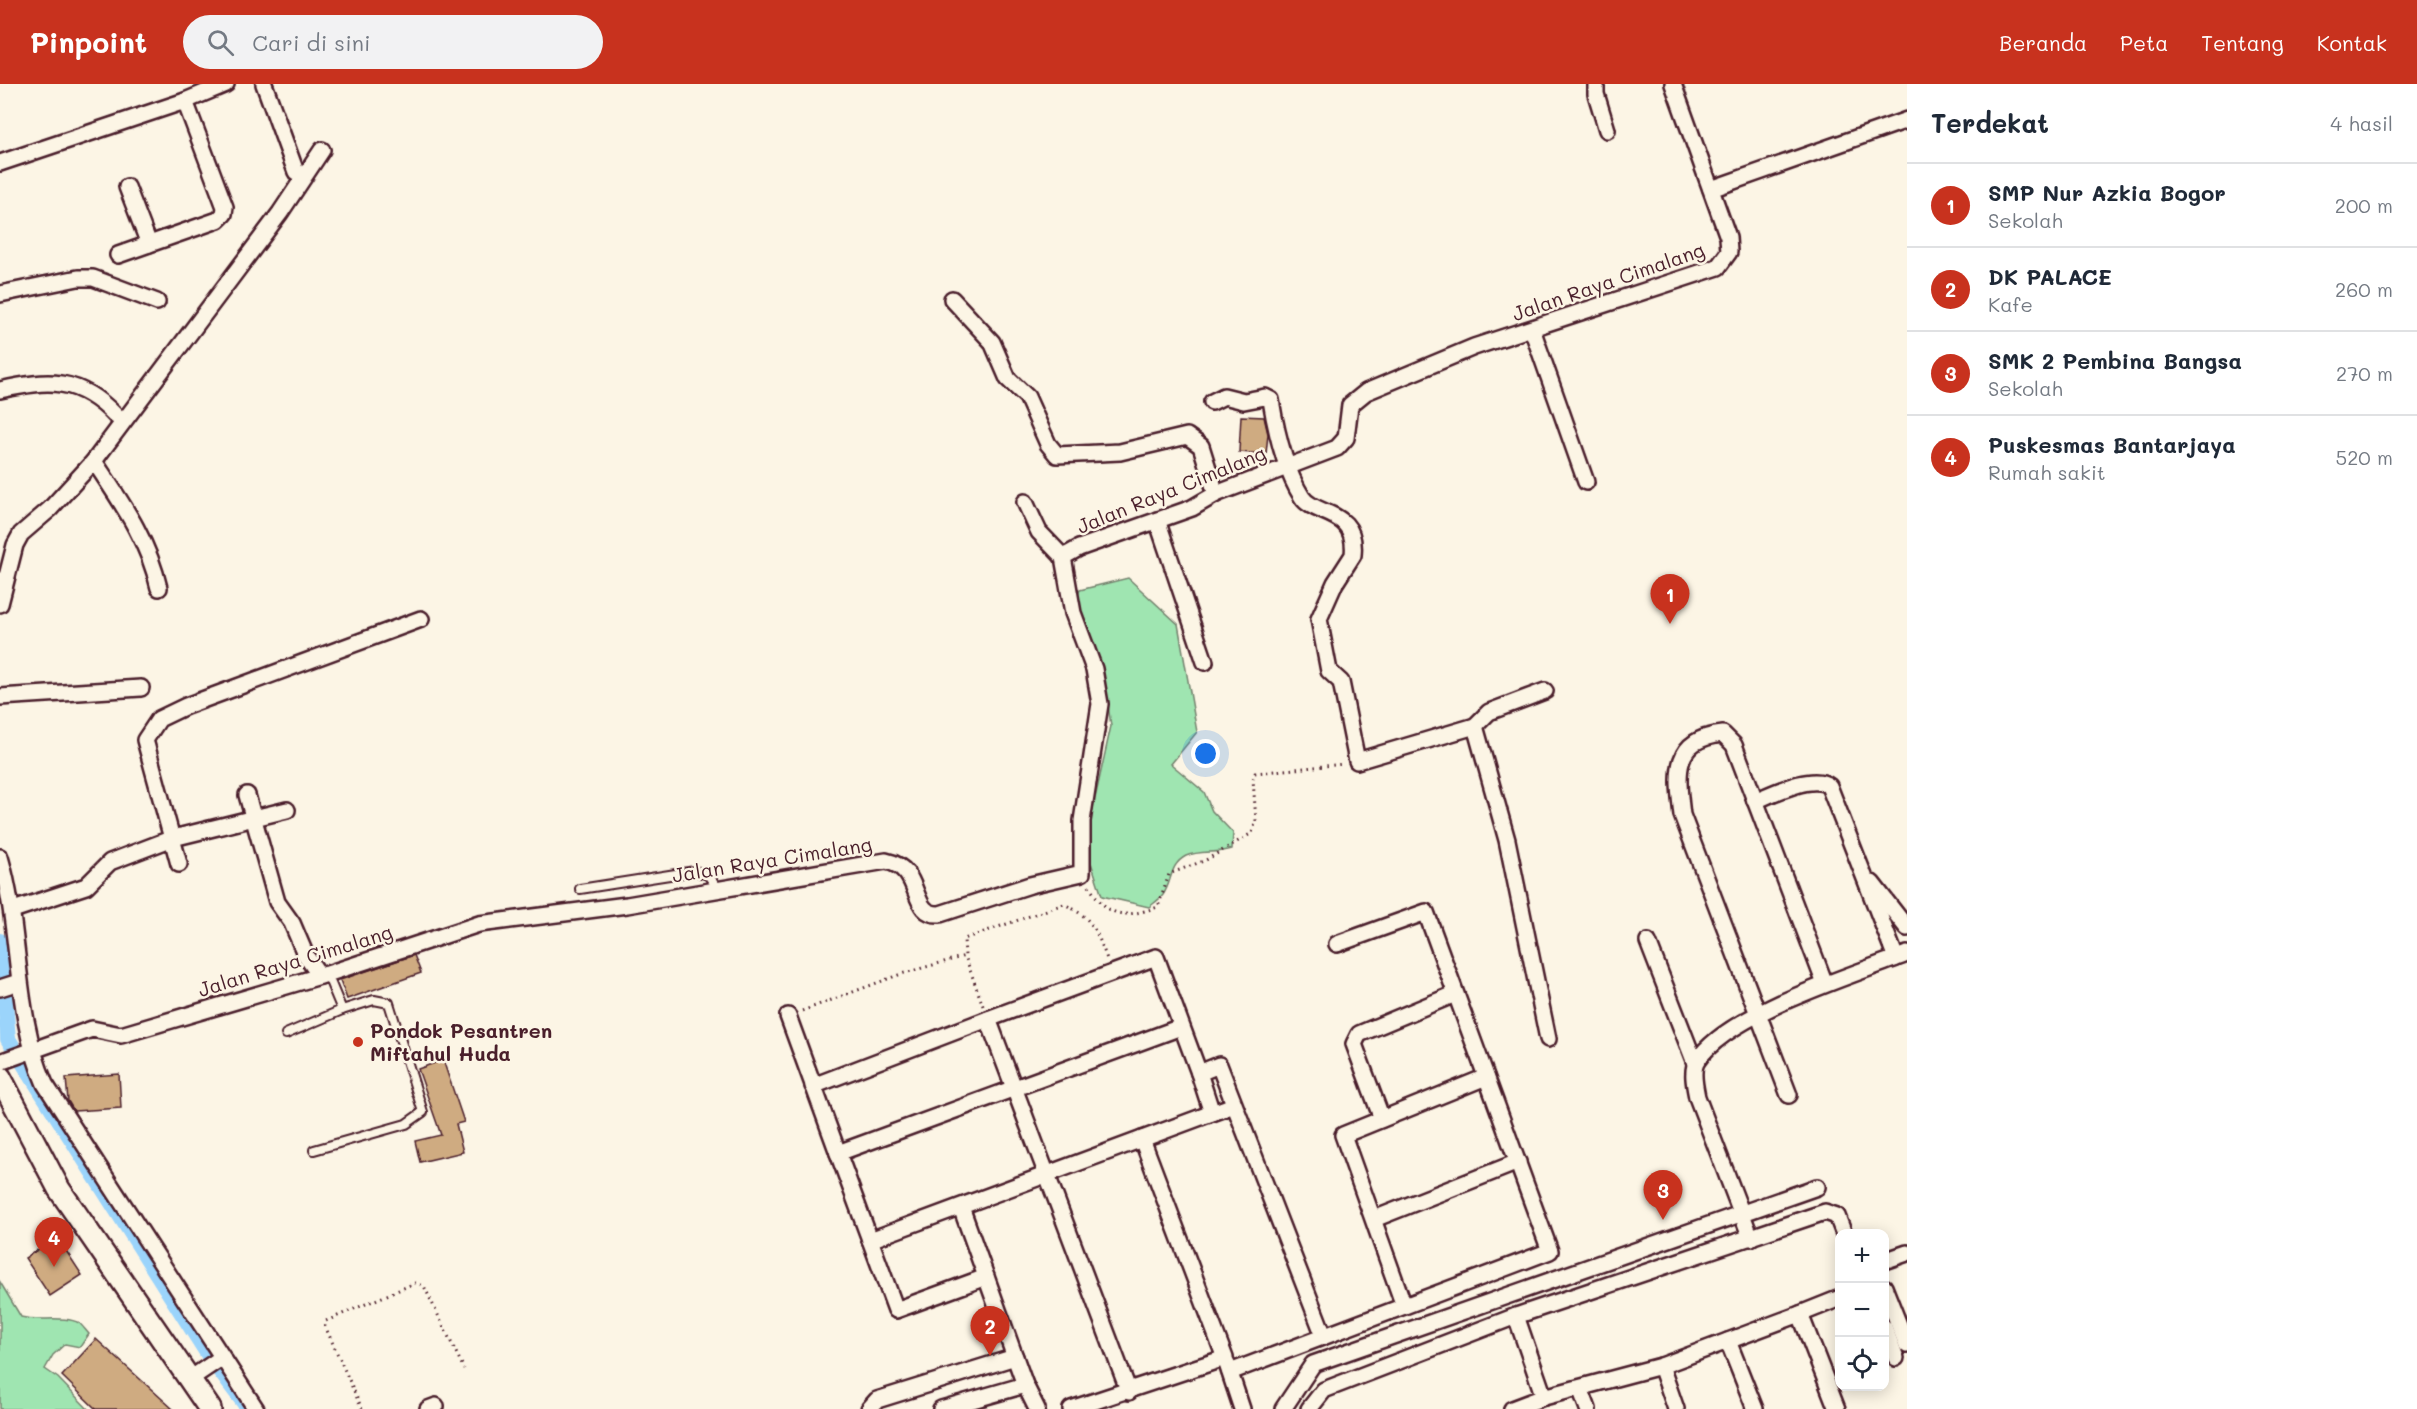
<!DOCTYPE html>
<html lang="id">
<head>
<meta charset="utf-8">
<style>
	body { margin:0; font-family:Mali,sans-serif; background:#f2f2f3; color:#1f2937 }
	.controls { position:absolute; right:18px; bottom:18px; display:grid; overflow:hidden; border-radius:12px; box-shadow:0 3px 15px #0003 }
	.controls button { width:54px; height:54px; display:grid; place-items:center; padding:0; border:0; border-bottom:2px solid #e0e1e3; background:#fff; color:#1f2937; font:30px sans-serif }
	.you { position:absolute; left:1206px; top:670px; width:21px; height:21px; margin:-15px; border:4px solid #fff; border-radius:50%; background:#1a73e8; box-shadow:0 0 0 9px #1a73e833 }
	.badge { display:grid; place-items:center; width:39px; height:39px; border-radius:50%; background:#c8321e; color:#fff; font-size:20px; font-weight:700 }
	.pin { position:absolute; translate:-50% -50px; filter:drop-shadow(0 2px 3px #0008) }
	.pin::after { content:''; position:absolute; top:32px; width:21px; height:18px; background:inherit; clip-path:polygon(0 0,100% 0,50% 100%) }
	.list { margin:0; padding:0; list-style:none }
	h2 { display:flex; justify-content:space-between; align-items:center; height:78px; margin:0; padding:0 24px; font-size:26px }
	h2 small { font-size:20px; font-weight:400; color:#747a83 }
	.list li { display:grid; grid-template-columns:39px 1fr auto; gap:18px; align-items:center; box-sizing:border-box; height:84px; padding:0 24px; border-top:2px solid #e0e1e3 }
	.list b { display:block; font-size:22px; white-space:nowrap }
	.list p { margin:0; font-size:20px; white-space:nowrap; color:#747a83 }
	.list em { font-size:20px; font-style:normal; color:#747a83 }
	.icon { flex:none; width:33px; height:33px; fill:none; stroke:currentColor; stroke-width:2; stroke-linecap:round; stroke-linejoin:round }
	.map { position:relative; flex:none; width:1907px; height:1325px; overflow:hidden }
	header { display:flex; align-items:center; gap:36px; box-sizing:border-box; height:84px; padding:0 30px; background:#c8321e; color:#fff }
	header strong { font-size:28px }
	nav { display:flex; gap:33px; margin-inline-start:auto; font-size:21px }
	.search { width:420px; height:54px; background:#f2f2f3; display:flex; align-items:center; gap:15px; box-sizing:border-box; padding:0 21px; border-radius:33px; color:#747a83; font-size:22px }
	main { display:flex }
	aside { flex:1; background:#fff }
	.map>svg:first-child { display:block }
	.green { fill:#9fe5b1; stroke:#74826e; stroke-width:1.5 }
	.lines { fill:none; stroke-linecap:round; stroke-linejoin:round }
	.canal { stroke:#9bd4fb; stroke-width:16 }
	.building { fill:#cfab81; stroke:#4a1f2b; stroke-width:1.5 }
	.service-casing { stroke:#4a1f2b; stroke-width:12 }
	.minor-casing { stroke:#4a1f2b; stroke-width:20 }
	.secondary-casing { stroke:#4a1f2b; stroke-width:26 }
	.path { stroke:#4a1f2b; stroke-width:3; stroke-dasharray:1.5 4.5; stroke-linecap:butt }
	.service { stroke:#fcf5e5; stroke-width:8 }
	.minor { stroke:#fcf5e5; stroke-width:15 }
	.secondary { stroke:#fcf5e5; stroke-width:21 }
	.poi-dot { fill:#c8321e; stroke:#fcf5e5; stroke-width:2 }
	.labels { text-anchor:middle; dominant-baseline:central; stroke-width:5; stroke-linejoin:round; paint-order:stroke }
	.street-label { font-size:20px; fill:#4a1f2b; stroke:#fcf5e5 }
	.poi-label { font-size:20px; font-weight:bold; fill:#4a1f2b; stroke:#fcf5e5; text-anchor:start }
</style>
</head>
<body>
<header>
<strong>Pinpoint</strong>
<div class="search"><svg class="icon" aria-label="search" viewBox="0 0 24 24"><circle cx="10" cy="10" r="6"/><path d="M15 15l6 6"/></svg>Cari di sini</div>
<nav><a>Beranda</a><a>Peta</a><a>Tentang</a><a>Kontak</a></nav>
</header>
<main>
<div class="map">
<svg width="1907" height="1325" viewBox="0 0 1907 1325">
	<rect width="100%" height="100%" fill="#fcf5e5"/>
	<filter id="ink" filterUnits="userSpaceOnUse"><feTurbulence type="fractalNoise" baseFrequency=".0167" numOctaves="2"/><feDisplacementMap in="SourceGraphic" scale="12" xChannelSelector="R" yChannelSelector="G"/><feConvolveMatrix kernelMatrix="1 2 1 2 8 2 1 2 1" color-interpolation-filters="sRGB"/></filter>
	<g filter="url(#ink)">
		<g class="green">
			<path d="M1128,494L1178,540L1197,648L1171,680L1204,708L1212,727L1233,749L1232,765C1217,770 1200,766 1186,772C1169,781 1173,796 1163,811C1160,815 1154,819 1149,823L1102,812L1085,760L1111,642L1104,594L1077,534L1074,520L1080,506Z"/>
			<path d="M0,1198L21,1233C38,1238 65,1231 79,1239C82,1241 86,1247 89,1250L80,1263L65,1260L53,1271L45,1285L58,1294L88,1325H0Z"/>
		</g>
		<g class="lines">
			<path class="canal" d="M0,857L8,955L211,1275L248,1324"/>
		</g>
		<g class="building">
			<path d="M1241,332L1264,333L1268,350L1266,370L1239,368Z"/>
			<path d="M414,871L421,889L347,915L340,896Z"/>
			<path d="M443,976L464,1038L456,1040L463,1068L420,1078L415,1057L441,1051L418,985Z"/>
			<path d="M119,990L121,1024L74,1027L68,1017L66,994Z"/>
			<path d="M57,1153L82,1191L50,1212L25,1174Z"/>
			<path d="M96,1255L173,1325H96L62,1292Z"/>
		</g>
		<g class="lines">
			<defs>
				<g id="service">
					<path d="M580,805L695,787L708,791L718,804"/>
					<path d="M286,950L342,926"/>
					<path d="M314,1066L406,1040L423,1028L389,919L374,916L342,926L327,890"/>
				</g>
				<g id="minor">
					<path d="M264,0L296,88"/>
					<path d="M1596,0V10L1607,46"/>
					<path d="M0,79L185,17L226,0"/>
					<path d="M127,103L149,160"/>
					<path d="M1711,105L1907,36"/>
					<path d="M118,171L218,136L224,130L225,123L185,17"/>
					<path d="M0,210L78,194H93L157,218"/>
					<path d="M952,215L992,258L1008,295L1027,313L1048,360L1057,371L1120,368L1187,352L1201,362L1216,410"/>
					<path d="M1532,245L1586,398"/>
					<path d="M0,306C49,295 79,293 116,332"/>
					<path d="M1212,318L1224,312L1244,317L1265,313L1271,316C1276,347 1285,386 1302,413C1314,433 1358,424 1353,471L1335,499L1319,535L1329,587L1341,598L1357,677L1475,642L1489,628L1545,607"/>
					<path d="M94,377C121,418 148,455 159,504"/>
					<path d="M1025,418L1039,448L1063,473"/>
					<path d="M1157,436L1205,578"/>
					<path d="M0,520L15,461L21,450L50,425L94,377L280,129L322,66"/>
					<path d="M0,613L141,604"/>
					<path d="M1475,642L1507,756L1548,955"/>
					<path d="M247,711L277,818L292,839L306,872L320,892"/>
					<path d="M1755,717C1772,710 1813,689 1829,702L1896,874"/>
					<path d="M0,773C22,848 13,927 45,1000L256,1325"/>
					<path d="M179,780L145,656L159,635L186,622L421,535"/>
					<path d="M1872,799L1907,844"/>
					<path d="M13,826L86,802L110,778L173,754L287,726"/>
					<path d="M1648,858L1695,979"/>
					<path d="M0,904L19,898"/>
					<path d="M788,932L838,1069"/>
					<path d="M0,978L92,945L121,951L327,890L479,840L627,821L886,777C925,785 908,832 940,830L1030,801L1082,789V737L1100,620L1094,585L1073,529L1063,473L1079,464L1192,424L1216,410L1337,364L1346,354L1350,321L1366,308L1474,263L1718,183L1729,168L1728,153L1673,0"/>
					<path d="M813,1002L988,935"/>
					<path d="M1789,1011L1682,731C1677,690 1672,655 1723,650L1734,661L1825,900"/>
					<path d="M1234,1021L1212,1029L1199,989L1219,981L1324,1252"/>
					<path d="M1382,1035L1354,960L1359,950L1455,910"/>
					<path d="M961,1123L1025,1301L1037,1325"/>
					<path d="M1374,1135L1518,1078"/>
					<path d="M1751,1154L1697,1013C1695,1003 1691,986 1697,977C1727,929 1854,891 1907,870"/>
					<path d="M870,1156L1212,1029"/>
					<path d="M1884,1177L1907,1169"/>
					<path d="M986,1193L896,1226L838,1069L1181,943"/>
					<path d="M1884,1203L1907,1261"/>
					<path d="M1404,1222L1343,1051L1486,993"/>
					<path d="M1800,1230L1840,1214"/>
					<path d="M1516,1232L1544,1313L1661,1282L1800,1230L1837,1325"/>
					<path d="M1884,1243L1896,1274"/>
					<path d="M1728,1257L1755,1325"/>
					<path d="M1227,1280L1242,1325"/>
					<path d="M1661,1282L1676,1325"/>
					<path d="M1230,1288L1550,1167L1426,828L1337,860"/>
					<path d="M190,1295L221,1274"/>
					<path d="M1580,1304L1588,1325"/>
					<path d="M1129,1308L988,935L1156,873L1199,989"/>
					<path d="M428,1325L436,1322"/>
					<path d="M869,1325L877,1316L1015,1273"/>
					<path d="M941,1325L1025,1301"/>
					<path d="M1071,1325L1225,1274L1142,1055"/>
					<path d="M1283,1325L1313,1280L1817,1103"/>
					<path d="M1309,1325L1324,1306L1516,1232L1825,1128L1837,1132L1844,1150"/>
					<path d="M1512,1325L1544,1313"/>
				</g>
				<path id="secondary" d="M0,993L59,1105L210,1325"/>
			</defs>
			<use href="#service" class="service-casing"/>
			<use href="#minor" class="minor-casing"/>
			<use href="#secondary" class="secondary-casing"/>
			<g class="path">
				<path d="M1089,802C1109,835 1124,834 1158,823L1169,790L1206,776L1252,749L1256,737L1253,695L1255,689L1344,680"/>
				<path d="M983,922L965,872L964,855L1064,820C1093,834 1096,846 1107,875"/>
				<path d="M802,927L901,890L965,872"/>
				<path d="M362,1325L325,1242L326,1237L415,1199L424,1202L464,1285"/>
			</g>
			<use href="#service" class="service"/>
			<use href="#minor" class="minor"/>
			<use href="#secondary" class="secondary"/>
		</g>
	</g>
	<circle class="poi-dot" cx="358" cy="958" r="6"/>
	<g class="labels">
		<g class="street-label">
			<text transform="translate(1608 197) rotate(-19)">Jalan Raya Cimalang</text>
			<text transform="translate(1171 405) rotate(-22)">Jalan Raya Cimalang</text>
			<text transform="translate(772 775) rotate(-9)">Jalan Raya Cimalang</text>
			<text transform="translate(295 876) rotate(-17)">Jalan Raya Cimalang</text>
		</g>
		<g class="poi-label">
			<text x="370" y="946">Pondok Pesantren<tspan x="370" dy="23">Miftahul Huda</tspan></text>
		</g>
	</g>
</svg>
<div class="controls">
<button>+</button>
<button>−</button>
<button><svg class="icon" aria-label="locate" viewBox="0 0 24 24"><circle cx="12" cy="12" r="6"/><path d="M12 2v4M12 18v4M2 12h4M18 12h4"/></svg></button>
</div>
<div class="you"></div>
<div class="pin badge" style="left:1670px;top:540px">1</div>
<div class="pin badge" style="left:990px;top:1272px">2</div>
<div class="pin badge" style="left:1663px;top:1136px">3</div>
<div class="pin badge" style="left:54px;top:1183px">4</div>
</div>
<aside>
<h2>Terdekat<small>4 hasil</small></h2>
<ul class="list">
<li><span class="badge">1</span><div><b>SMP Nur Azkia Bogor</b><p>Sekolah</p></div><em>200 m</em></li>
<li><span class="badge">2</span><div><b>DK PALACE</b><p>Kafe</p></div><em>260 m</em></li>
<li><span class="badge">3</span><div><b>SMK 2 Pembina Bangsa</b><p>Sekolah</p></div><em>270 m</em></li>
<li><span class="badge">4</span><div><b>Puskesmas Bantarjaya</b><p>Rumah sakit</p></div><em>520 m</em></li>
</ul>
</aside>
</main>
</body>
</html>
